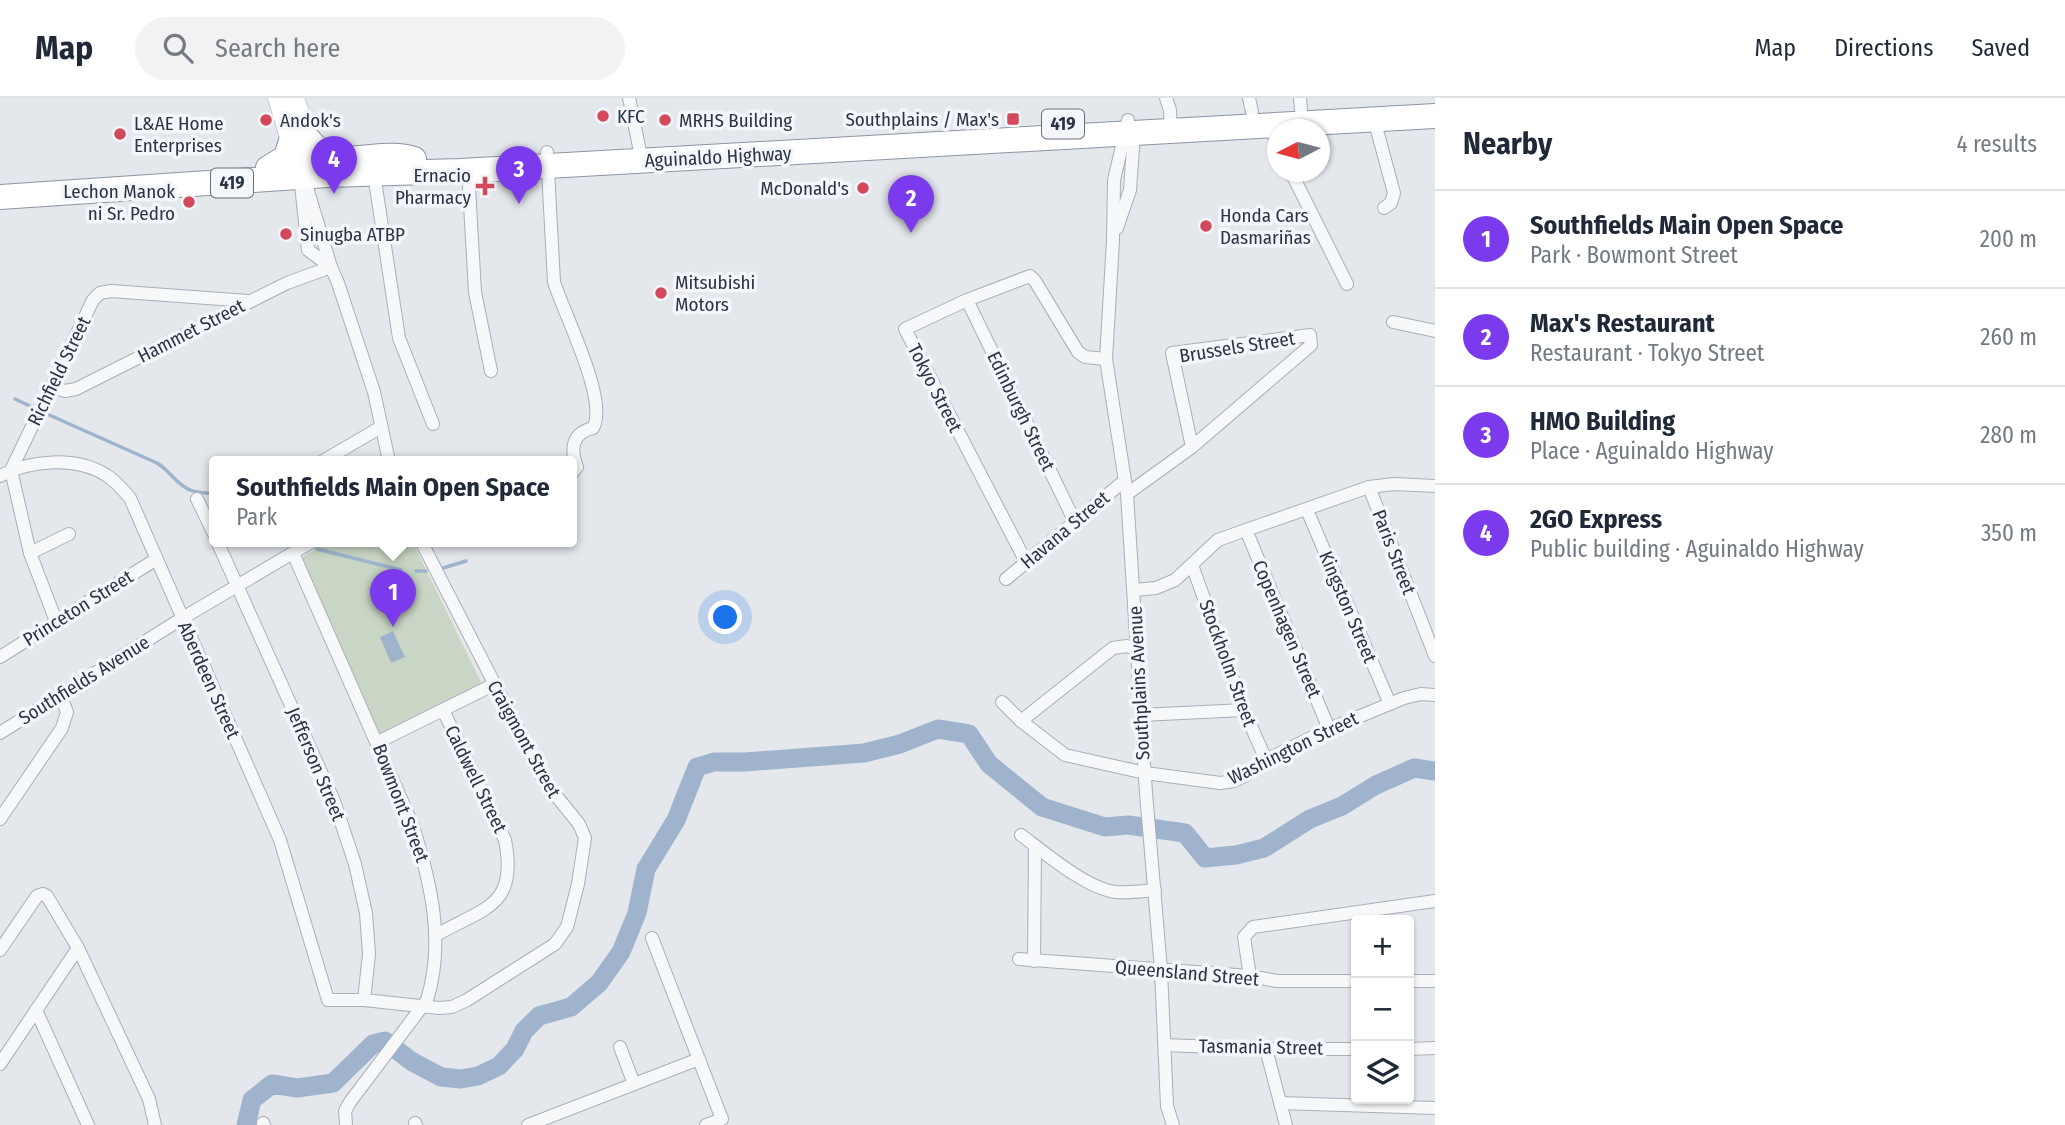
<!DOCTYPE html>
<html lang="en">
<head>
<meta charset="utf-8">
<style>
	body { margin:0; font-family:"Fira Sans Condensed",sans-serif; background:#f2f2f3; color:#1f2937 }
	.controls { position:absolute; right:21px; bottom:21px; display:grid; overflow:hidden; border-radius:7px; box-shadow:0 2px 5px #0004 }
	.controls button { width:63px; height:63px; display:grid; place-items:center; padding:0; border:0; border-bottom:2px solid #e0e1e3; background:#fff; color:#1f2937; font:35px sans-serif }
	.compass { position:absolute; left:1267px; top:21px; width:63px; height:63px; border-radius:50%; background:#fff; box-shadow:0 2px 5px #0004; rotate:264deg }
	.you { position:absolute; left:726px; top:520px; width:24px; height:24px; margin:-18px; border:5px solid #fff; border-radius:50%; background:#1a73e8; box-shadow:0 0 0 10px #1a73e833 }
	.badge { display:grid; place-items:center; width:46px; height:46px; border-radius:50%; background:#7c3aed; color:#fff; font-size:23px; font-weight:700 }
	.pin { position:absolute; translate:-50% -58px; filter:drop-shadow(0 2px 4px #0008) }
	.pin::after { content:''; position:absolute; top:37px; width:24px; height:21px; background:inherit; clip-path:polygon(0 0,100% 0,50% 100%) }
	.popup { position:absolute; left:209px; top:358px; width:368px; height:91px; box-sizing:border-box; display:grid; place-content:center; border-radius:7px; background:#fff; filter:drop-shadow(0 2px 5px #0005); font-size:23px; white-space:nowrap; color:#747a83 }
	.popup b { font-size:26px; color:#1f2937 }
	.popup::after { content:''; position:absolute; left:50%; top:100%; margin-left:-14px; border:14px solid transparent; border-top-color:#fff }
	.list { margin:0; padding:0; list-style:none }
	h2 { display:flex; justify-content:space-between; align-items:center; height:91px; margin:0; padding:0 28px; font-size:30px }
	h2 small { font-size:23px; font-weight:400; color:#747a83 }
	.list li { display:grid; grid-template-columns:46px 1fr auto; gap:21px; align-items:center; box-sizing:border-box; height:98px; padding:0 28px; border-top:2px solid #e0e1e3 }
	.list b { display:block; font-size:26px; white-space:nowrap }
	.list p { margin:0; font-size:23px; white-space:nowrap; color:#747a83 }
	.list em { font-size:23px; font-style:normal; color:#747a83 }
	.icon { flex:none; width:38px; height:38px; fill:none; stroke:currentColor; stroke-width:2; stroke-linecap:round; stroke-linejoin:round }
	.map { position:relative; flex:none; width:1435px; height:1027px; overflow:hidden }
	header { display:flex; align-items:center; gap:42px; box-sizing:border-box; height:98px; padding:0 35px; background:#fff; border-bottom:2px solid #e0e1e3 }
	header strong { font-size:33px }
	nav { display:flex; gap:38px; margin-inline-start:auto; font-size:24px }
	.search { width:490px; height:63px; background:#f2f2f3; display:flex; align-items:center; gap:18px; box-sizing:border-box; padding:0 24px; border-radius:38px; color:#747a83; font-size:26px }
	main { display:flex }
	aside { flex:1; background:#fff }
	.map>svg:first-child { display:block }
	.green { fill:#c9d6c5 }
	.water { fill:#9fb4cc }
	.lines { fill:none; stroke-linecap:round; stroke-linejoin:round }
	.stream { stroke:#9fb4cc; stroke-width:3.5 }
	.river { stroke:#9fb4cc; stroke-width:19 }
	.street-casing { stroke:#a9aeb7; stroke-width:14 }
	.secondary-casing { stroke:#a9aeb7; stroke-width:19 }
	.highway-casing { stroke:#8b94a3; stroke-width:26 }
	.street { stroke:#f7f8fa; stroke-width:12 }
	.secondary { stroke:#fff; stroke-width:18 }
	.highway { stroke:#fff; stroke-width:24 }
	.poi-dot { fill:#d1495b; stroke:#f4f6f9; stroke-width:2.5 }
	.labels { text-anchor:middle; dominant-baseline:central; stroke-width:7; stroke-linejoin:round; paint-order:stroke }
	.shield { fill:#f4f6f9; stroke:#676e7b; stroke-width:2 }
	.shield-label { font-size:18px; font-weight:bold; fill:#2b3445 }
	.poi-label { font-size:19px; fill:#2b3445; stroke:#f4f6f9; text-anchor:start }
	.street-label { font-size:19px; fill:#2b3445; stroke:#f4f6f9 }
</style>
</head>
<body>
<header>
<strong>Map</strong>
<div class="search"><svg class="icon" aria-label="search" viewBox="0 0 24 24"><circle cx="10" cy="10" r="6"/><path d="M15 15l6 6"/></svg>Search here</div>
<nav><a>Map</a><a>Directions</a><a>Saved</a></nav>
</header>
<main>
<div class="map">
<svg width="1435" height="1027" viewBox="0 0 1435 1027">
	<rect width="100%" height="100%" fill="#e4e7ec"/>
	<path class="green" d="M329,443H412L482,586L380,637L301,460Z"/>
	<path class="water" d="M393,533L405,559L391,565L380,539Z"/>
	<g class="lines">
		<g class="stream">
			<path d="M15,301L34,310"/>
			<path d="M47,316L157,365C169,372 177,387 190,392C197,395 207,395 215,396"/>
			<path d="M317,451L401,472"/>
			<path d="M443,470L466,463"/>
			<path d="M416,473H426"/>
		</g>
		<path class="river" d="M246,1027L252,1002L272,986L297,990L333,985L373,946L385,943L411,963L441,979L461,981L478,978L499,968L515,951L524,933L539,918L571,909L599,885L621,854L637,815L646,771L676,722L697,669L714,664H745L864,655L900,646L938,631L969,636L989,666L1042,709L1105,729L1128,727L1185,735L1205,760L1236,757L1264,750L1310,721L1342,708L1376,687L1414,670L1435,673"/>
		<defs>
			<g id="street">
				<path d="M629,0L642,63"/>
				<path d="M1166,0L1170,12L1171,33"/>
				<path d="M1249,0L1252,14"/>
				<path d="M1300,0L1301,12"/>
				<path d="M1374,21L1394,95L1391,105L1384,110"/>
				<path d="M1128,22L1114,82L1113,142L1106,261L1127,396L1146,695L1161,872L1167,1008L1173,1027"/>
				<path d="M1269,28L1278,45"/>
				<path d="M547,54L554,184C564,216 609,303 593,330C572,335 570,351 577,369L572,375"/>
				<path d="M468,72L475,194L491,273"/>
				<path d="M1291,74L1347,186"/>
				<path d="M374,76L399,240L433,326"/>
				<path d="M308,79V93L331,169L338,185L374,294L389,363"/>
				<path d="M301,87L308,152L331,169"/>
				<path d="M1117,130L1130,92L1134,35L1133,32"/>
				<path d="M967,202L1075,424"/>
				<path d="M1393,224L1435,233"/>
				<path d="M51,289L65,293L76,291L287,185L331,169"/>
				<path d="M323,363L381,329"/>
				<path d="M0,378C30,362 76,358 106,377C116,383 123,392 130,400L280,742L328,902H364L439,910L452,909L467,902L555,846L567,829L578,786L585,740L579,726L545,684L421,443"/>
				<path d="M1369,389L1435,558"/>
				<path d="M1127,396L1192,349L1311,247L1310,237L1172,255L1192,349"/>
				<path d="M197,401L215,438"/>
				<path d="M1307,412L1390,606"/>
				<path d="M1246,432L1329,631"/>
				<path d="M217,443L334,703L355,766L366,815L369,856L364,902"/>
				<path d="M30,455L69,436"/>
				<path d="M293,455L413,728C431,785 445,844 427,902L350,1004L345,1013L346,1027"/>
				<path d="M1026,464L905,231L967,202L1030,178L1035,183L1078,254L1085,259L1106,261"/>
				<path d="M1192,467L1244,612L1266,662"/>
				<path d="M1006,481L1124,383"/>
				<path d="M1134,492L1156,490L1175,482L1218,442L1246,432L1369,389L1394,386L1435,388"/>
				<path d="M56,523L30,455L11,372L93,202L100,195L111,193L248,203"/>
				<path d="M0,559L155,462"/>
				<path d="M1002,604L1021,623L1065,657L1145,675L1220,685L1234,683L1246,677L1266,662L1329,631L1404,600L1421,596L1435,597"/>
				<path d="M1141,617L1244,612"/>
				<path d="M1021,623L1113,550L1127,548L1137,552"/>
				<path d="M0,635L181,521L313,443"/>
				<path d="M378,644L493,587"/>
				<path d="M0,721L62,630L67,614L60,597"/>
				<path d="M1021,737C1045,755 1087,791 1116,794C1129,795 1143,793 1155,792"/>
				<path d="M436,837C486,809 518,808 505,742L443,612"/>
				<path d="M652,840L722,1021L706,1027"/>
				<path d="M0,852L37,798L43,796L47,798L78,850L149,1001L155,1027"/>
				<path d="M1019,861L1250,878L1277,883H1356"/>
				<path d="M1034,863L1035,748"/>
				<path d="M1250,878L1244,839L1253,829L1435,803"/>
				<path d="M1409,883H1435"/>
				<path d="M36,912L88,1027"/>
				<path d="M1165,947L1266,951H1356"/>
				<path d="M620,949L634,986"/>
				<path d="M1266,951L1286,1027"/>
				<path d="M1409,951L1435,950"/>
				<path d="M0,966L78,850"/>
				<path d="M1280,1005L1435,1010"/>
				<path d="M263,1025L264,1027"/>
				<path d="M415,1025L416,1027"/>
				<path d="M528,1027L699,961"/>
			</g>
			<g id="secondary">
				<path d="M277,0L301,79"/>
				<path d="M295,0C303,25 316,52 308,79"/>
			</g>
			<g id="highway">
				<path d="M308,41C313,46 318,53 325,56C348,68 386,51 414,61"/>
				<path d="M268,70L286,59L291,43"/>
				<path d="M0,99L327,77L460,73L1435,18"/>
			</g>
		</defs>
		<use href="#street" class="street-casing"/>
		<use href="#secondary" class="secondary-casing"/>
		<use href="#highway" class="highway-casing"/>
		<use href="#street" class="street"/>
		<use href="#secondary" class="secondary"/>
		<use href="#highway" class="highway"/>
	</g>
	<g class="poi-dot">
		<circle cx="603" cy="18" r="7"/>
		<rect x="1006" y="14" width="14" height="14" rx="3.5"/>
		<circle cx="266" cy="22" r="7"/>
		<circle cx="665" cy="22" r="7"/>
		<circle cx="120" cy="36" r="7"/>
		<path d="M481.5 77.5h7v7h7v7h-7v7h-7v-7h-7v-7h7z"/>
		<circle cx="863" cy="90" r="7"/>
		<circle cx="189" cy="104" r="7"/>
		<circle cx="1206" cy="128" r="7"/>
		<circle cx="286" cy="136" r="7"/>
		<circle cx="661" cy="195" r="7"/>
	</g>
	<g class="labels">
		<g class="shield">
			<rect x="1042" y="11.5" width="42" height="29" rx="5"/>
			<rect x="211" y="70.5" width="42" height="29" rx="5"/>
		</g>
		<g class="shield-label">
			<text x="1063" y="26">419</text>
			<text x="232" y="85">419</text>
		</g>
		<g class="poi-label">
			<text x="617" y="18">KFC</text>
			<text x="999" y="21" text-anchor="end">Southplains / Max's</text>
			<text x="280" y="22">Andok's</text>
			<text x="679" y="22">MRHS Building</text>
			<text x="134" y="25">L&amp;AE Home<tspan x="134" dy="22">Enterprises</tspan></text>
			<text x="471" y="77" text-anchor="end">Ernacio<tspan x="471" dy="22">Pharmacy</tspan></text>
			<text x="849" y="90" text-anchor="end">McDonald's</text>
			<text x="175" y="93" text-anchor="end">Lechon Manok<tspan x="175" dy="22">ni Sr. Pedro</tspan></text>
			<text x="1220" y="117">Honda Cars<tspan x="1220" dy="22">Dasmariñas</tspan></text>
			<text x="300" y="136">Sinugba ATBP</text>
			<text x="675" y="184">Mitsubishi<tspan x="675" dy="22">Motors</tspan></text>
		</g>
		<g class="street-label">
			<text transform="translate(718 59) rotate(-3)">Aguinaldo Highway</text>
			<text transform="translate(191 233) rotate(-27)">Hammet Street</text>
			<text transform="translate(1237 249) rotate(-9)">Brussels Street</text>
			<text transform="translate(59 273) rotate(-64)">Richfield Street</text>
			<text transform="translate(935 290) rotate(63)">Tokyo Street</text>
			<text transform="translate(1021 313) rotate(64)">Edinburgh Street</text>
			<text transform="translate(1065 432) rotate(-40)">Havana Street</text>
			<text transform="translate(1394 454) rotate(69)">Paris Street</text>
			<text transform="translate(1348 509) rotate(67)">Kingston Street</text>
			<text transform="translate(78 510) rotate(-32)">Princeton Street</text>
			<text transform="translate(1287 531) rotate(67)">Copenhagen Street</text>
			<text transform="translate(1228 565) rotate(70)">Stockholm Street</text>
			<text transform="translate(84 582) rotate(-32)">Southfields Avenue</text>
			<text transform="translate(209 582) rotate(66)">Aberdeen Street</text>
			<text transform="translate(1139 585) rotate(-93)">Southplains Avenue</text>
			<text transform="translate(524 641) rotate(61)">Craigmont Street</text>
			<text transform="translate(1293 650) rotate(-26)">Washington Street</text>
			<text transform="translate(316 666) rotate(67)">Jefferson Street</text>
			<text transform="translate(476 681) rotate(64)">Caldwell Street</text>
			<text transform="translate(401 705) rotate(69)">Bowmont Street</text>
			<text transform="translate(1187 875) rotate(5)">Queensland Street</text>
			<text transform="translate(1261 949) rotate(1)">Tasmania Street</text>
		</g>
	</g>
</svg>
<div class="controls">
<button>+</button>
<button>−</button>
<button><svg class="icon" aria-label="layers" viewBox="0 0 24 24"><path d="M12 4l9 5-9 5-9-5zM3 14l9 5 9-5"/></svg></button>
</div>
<svg class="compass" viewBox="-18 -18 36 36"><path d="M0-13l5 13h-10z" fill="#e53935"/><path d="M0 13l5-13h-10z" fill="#747a83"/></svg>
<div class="you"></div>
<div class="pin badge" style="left:393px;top:529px">1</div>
<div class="popup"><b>Southfields Main Open Space</b>Park</div>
<div class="pin badge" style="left:911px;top:135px">2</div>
<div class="pin badge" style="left:519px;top:106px">3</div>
<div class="pin badge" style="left:334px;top:96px">4</div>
</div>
<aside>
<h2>Nearby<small>4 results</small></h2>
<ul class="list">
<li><span class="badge">1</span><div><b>Southfields Main Open Space</b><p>Park · Bowmont Street</p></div><em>200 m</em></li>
<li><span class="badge">2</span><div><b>Max's Restaurant</b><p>Restaurant · Tokyo Street</p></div><em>260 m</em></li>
<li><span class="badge">3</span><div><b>HMO Building</b><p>Place · Aguinaldo Highway</p></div><em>280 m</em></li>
<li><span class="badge">4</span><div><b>2GO Express</b><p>Public building · Aguinaldo Highway</p></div><em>350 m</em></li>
</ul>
</aside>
</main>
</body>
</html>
